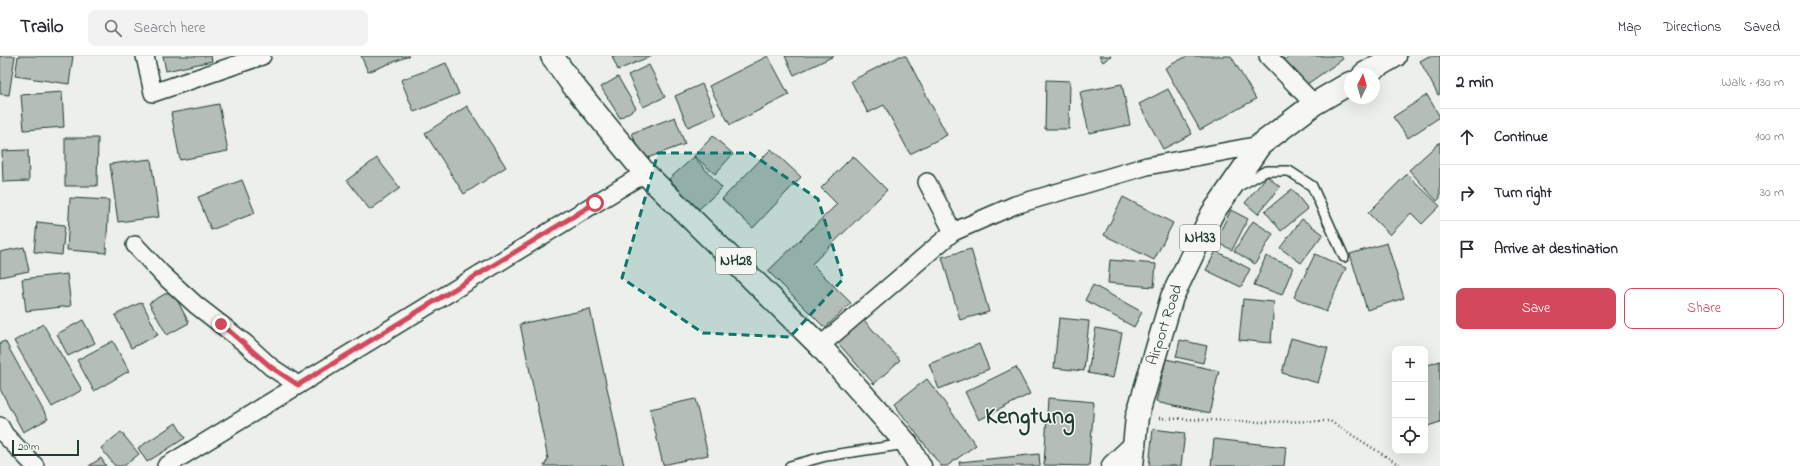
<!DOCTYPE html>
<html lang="en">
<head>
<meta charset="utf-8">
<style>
	body { margin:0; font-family:"Indie Flower",sans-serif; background:#f2f2f3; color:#2b2b33 }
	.controls { position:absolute; right:12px; bottom:12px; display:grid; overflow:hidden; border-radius:8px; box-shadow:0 4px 16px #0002 }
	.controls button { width:36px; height:36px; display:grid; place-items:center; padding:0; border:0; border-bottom:1px solid #e1e1e2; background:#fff; color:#2b2b33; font:20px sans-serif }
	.compass { position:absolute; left:1344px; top:12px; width:36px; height:36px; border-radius:50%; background:#fff; box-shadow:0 4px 16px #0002; rotate:5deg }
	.scale { position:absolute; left:12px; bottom:10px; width:67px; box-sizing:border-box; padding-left:4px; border:2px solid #1f3d34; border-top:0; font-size:11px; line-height:14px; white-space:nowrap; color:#1f3d34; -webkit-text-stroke:3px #f6f6f2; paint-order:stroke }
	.stop { position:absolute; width:12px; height:12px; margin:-9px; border:3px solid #d1495b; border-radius:50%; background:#fff }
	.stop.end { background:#d1495b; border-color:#fff; box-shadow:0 1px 4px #0008 }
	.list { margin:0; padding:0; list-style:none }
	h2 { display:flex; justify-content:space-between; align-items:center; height:52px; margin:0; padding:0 16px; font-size:17px }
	h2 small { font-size:13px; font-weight:400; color:#7c7c81 }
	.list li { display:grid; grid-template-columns:26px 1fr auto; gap:12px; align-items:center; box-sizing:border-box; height:56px; padding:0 16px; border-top:1px solid #e1e1e2 }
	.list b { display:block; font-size:15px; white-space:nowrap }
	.list em { font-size:13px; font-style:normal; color:#7c7c81 }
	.actions { display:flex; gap:8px; padding:12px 16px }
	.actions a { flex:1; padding:9px 0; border:1px solid #d1495b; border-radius:8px; text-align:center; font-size:14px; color:#d1495b }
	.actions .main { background:#d1495b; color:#fff }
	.icon { flex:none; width:22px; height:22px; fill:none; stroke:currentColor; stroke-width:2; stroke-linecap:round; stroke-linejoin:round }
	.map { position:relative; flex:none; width:1440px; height:410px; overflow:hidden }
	header { display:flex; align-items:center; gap:24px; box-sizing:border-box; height:56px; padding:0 20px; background:#fff; border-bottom:1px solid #e1e1e2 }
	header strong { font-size:19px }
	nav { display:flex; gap:22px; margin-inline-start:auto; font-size:14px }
	.search { width:280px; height:36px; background:#f2f2f3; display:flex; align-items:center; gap:10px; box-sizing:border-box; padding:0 14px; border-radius:8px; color:#7c7c81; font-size:15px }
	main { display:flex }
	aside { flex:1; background:#fff }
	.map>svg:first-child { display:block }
	.building { fill:#b4bdb8; stroke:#1f3d34 }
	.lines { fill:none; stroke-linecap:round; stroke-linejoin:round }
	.service-casing { stroke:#1f3d34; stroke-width:12 }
	.minor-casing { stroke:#1f3d34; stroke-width:20 }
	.trunk-casing { stroke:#1f3d34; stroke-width:25 }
	.path { stroke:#1f3d34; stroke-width:2.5; stroke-dasharray:1 3; stroke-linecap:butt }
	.service { stroke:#f6f6f2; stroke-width:9 }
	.minor { stroke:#f6f6f2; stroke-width:17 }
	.trunk { stroke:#f6f6f2; stroke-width:22 }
	.route { stroke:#d1495b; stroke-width:5 }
	.marked { fill:#0f766e; fill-opacity:0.2; stroke:#0f766e; stroke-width:3; stroke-dasharray:8 5; stroke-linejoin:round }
	.labels { text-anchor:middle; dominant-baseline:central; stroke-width:3; stroke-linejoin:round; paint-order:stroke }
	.shield { fill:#f6f6f2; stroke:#60746d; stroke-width:1 }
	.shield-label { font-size:15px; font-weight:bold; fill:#1f3d34 }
	.street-label { font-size:16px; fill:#1f3d34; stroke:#f6f6f2 }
	.town-label { font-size:24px; font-weight:bold; fill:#1f3d34; stroke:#f6f6f2 }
</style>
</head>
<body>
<header>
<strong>Trailo</strong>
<div class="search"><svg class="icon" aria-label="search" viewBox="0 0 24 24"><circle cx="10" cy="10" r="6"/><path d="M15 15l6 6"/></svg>Search here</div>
<nav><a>Map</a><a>Directions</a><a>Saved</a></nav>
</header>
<main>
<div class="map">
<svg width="1440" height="410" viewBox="0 0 1440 410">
	<rect width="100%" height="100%" fill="#edefea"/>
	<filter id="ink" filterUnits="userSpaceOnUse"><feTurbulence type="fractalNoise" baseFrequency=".025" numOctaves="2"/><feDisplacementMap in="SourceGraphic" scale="8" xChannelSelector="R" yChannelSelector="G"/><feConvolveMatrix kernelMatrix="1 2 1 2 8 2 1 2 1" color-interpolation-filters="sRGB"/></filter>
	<g filter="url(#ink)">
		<g class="building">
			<path d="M0,0H15L9,39L0,38Z"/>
			<path d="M18,0H73L69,28L15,20Z"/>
			<path d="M163,0H211L212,5L166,15Z"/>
			<path d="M361,0H409L368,16Z"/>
			<path d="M612,0H651L618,14Z"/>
			<path d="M768,0L789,39L730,69L709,30Z"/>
			<path d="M785,0H834L794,19Z"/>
			<path d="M900,0H906L947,79L910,98L884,49L868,57L851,25Z"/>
			<path d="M1099,0H1111L1103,6Z"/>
			<path d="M1187,0H1231L1256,43L1200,74L1165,12Z"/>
			<path d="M1290,0H1341L1343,3L1303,31L1284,4Z"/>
			<path d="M1429,0H1440V38L1438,39L1420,5Z"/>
			<path d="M446,7L459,38L414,56L401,24Z"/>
			<path d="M649,9L665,41L643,51L628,19Z"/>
			<path d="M618,21L636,52L620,62L601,31Z"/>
			<path d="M1046,24L1070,25L1069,73H1045Z"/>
			<path d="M702,28L716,59L688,71L675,40Z"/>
			<path d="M1122,28L1130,69L1089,77L1080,36Z"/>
			<path d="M1168,33L1192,78L1163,93L1139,48Z"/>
			<path d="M62,36L64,71L24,74L21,39Z"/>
			<path d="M1427,39L1440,61L1408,82L1393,61Z"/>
			<path d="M219,48L228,95L180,104L171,57Z"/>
			<path d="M467,50L506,111L464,138L425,77Z"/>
			<path d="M675,61L685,88L642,104L632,77Z"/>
			<path d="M713,80L733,98L715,118L694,100Z"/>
			<path d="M65,82H98L97,130H65Z"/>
			<path d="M1440,86V142L1437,145L1409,114Z"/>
			<path d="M771,93L801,121L753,172L722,143Z"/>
			<path d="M28,94L29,125L3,126L2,95Z"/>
			<path d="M853,100L887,134L812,208L851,247L825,272L768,215L837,148L821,132Z"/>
			<path d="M694,101L722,132L698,154L669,123Z"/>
			<path d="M377,102L400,132L370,154L347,124Z"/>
			<path d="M151,103L159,161L118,166L110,108Z"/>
			<path d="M1407,118L1440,150L1422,168L1411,157L1390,179L1368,157Z"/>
			<path d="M1267,120L1280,131L1258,158L1245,147Z"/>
			<path d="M242,124L255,157L211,174L198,141Z"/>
			<path d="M1292,133L1308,153L1281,175L1265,155Z"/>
			<path d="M1123,141L1173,167L1154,204L1104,179Z"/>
			<path d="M70,142L109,144L106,197L67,194Z"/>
			<path d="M1231,154L1248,163L1232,194L1215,185Z"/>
			<path d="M1302,163L1323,178L1301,207L1280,192Z"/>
			<path d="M1253,165L1273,178L1255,208L1234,195Z"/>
			<path d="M37,166L65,169L62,199L34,196Z"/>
			<path d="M1387,187L1404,242L1367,254L1350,198Z"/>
			<path d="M24,191L29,215L0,221V196Z"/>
			<path d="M971,193L989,256L960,264L942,201Z"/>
			<path d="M1216,195L1250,213L1241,231L1206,214Z"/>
			<path d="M1315,198L1346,212L1326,256L1294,241Z"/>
			<path d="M1266,200L1293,211L1282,239L1254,229Z"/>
			<path d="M1110,204L1156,208L1154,231L1108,227Z"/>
			<path d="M67,218L71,250L26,255L22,223Z"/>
			<path d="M1093,229L1142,256L1134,271L1085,244Z"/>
			<path d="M172,234L189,267L167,279L149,247Z"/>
			<path d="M1243,243L1274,246L1271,287L1239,284Z"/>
			<path d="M142,246L158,279L131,292L115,259Z"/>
			<path d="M590,253L624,410H544L548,403L520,268Z"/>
			<path d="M1059,262L1089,265L1084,315L1054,312Z"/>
			<path d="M863,263L900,304L874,328L837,286Z"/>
			<path d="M83,264L95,287L68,300L57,278Z"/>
			<path d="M43,268L82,334L52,351L14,285Z"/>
			<path d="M1096,272L1122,277L1113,322L1088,317Z"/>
			<path d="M1291,282L1328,292L1318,327L1282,317Z"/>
			<path d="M1180,284L1207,290L1203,307L1176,301Z"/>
			<path d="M5,285L48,363L23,376L0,333V287Z"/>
			<path d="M113,285L129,315L94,335L77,304Z"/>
			<path d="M979,288L989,313L939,333L929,308Z"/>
			<path d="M1166,303L1219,315L1209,358L1156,346Z"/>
			<path d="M1440,305V366L1425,371V310Z"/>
			<path d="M1016,311L1030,338L979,364L965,336Z"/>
			<path d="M927,323L976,389L947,410H941L894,348Z"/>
			<path d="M1048,342L1094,346L1089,410L1044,409Z"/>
			<path d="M695,343L708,399L663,409L650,353Z"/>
			<path d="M176,367L185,382L147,406L138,392Z"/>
			<path d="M1153,373L1185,377L1181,410H1149Z"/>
			<path d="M121,376L139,398L124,410H115L101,392Z"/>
			<path d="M1214,383L1286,391L1284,410H1211Z"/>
			<path d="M1039,398L1040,410H960L959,406Z"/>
			<path d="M101,402L106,410H89Z"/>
		</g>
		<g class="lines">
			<defs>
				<g id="service">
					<path d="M1239,130L1266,115H1289L1312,130L1344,201"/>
					<path d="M790,410L826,400L906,388"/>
				</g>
				<g id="minor">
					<path d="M145,0L153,37L262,0"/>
					<path d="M1268,0L1314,48"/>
					<path d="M927,126L953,176"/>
					<path d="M135,189L162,218L196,249L246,288L271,311L298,329"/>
					<path d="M820,290L953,176L1015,149L1147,110L1260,89"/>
					<path d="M0,370L5,379L35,410"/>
					<path d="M166,410L645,117"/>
				</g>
				<g id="trunk">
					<path d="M552,0L572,28L645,117L820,290L907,388L920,410"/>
					<path d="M1364,18L1395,0"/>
					<path d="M1113,410L1133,391"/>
					<path d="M1132,410L1137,361L1172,241L1212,158L1260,89L1314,48L1350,27"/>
				</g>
			</defs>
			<use href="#service" class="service-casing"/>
			<use href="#minor" class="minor-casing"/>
			<use href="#trunk" class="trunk-casing"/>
			<path class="path" d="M1159,362L1260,366L1330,365L1401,410"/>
			<use href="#service" class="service"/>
			<use href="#minor" class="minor"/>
			<use href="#trunk" class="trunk"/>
		</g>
	</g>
	<g class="lines" filter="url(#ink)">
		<path class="route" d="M221,268L271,311L298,329L595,147"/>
	</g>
	<path class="marked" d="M658,97H750L818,143L843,223L790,281L703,277L622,222Z"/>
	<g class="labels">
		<g class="shield">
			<rect x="1180" y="169" width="40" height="26" rx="3"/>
			<rect x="716" y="192" width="40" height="26" rx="3"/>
		</g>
		<g class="shield-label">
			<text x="1200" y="182">NH33</text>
			<text x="736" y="205">NH28</text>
		</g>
		<g class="street-label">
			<text transform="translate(1165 269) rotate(-72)">Airport Road</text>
		</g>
		<g class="town-label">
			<text x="1030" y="361">Kengtung</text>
		</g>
	</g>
</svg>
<div class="controls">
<button>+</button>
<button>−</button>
<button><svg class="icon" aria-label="locate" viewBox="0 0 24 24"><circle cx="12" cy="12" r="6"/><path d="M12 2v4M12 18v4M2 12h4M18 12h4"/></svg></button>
</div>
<svg class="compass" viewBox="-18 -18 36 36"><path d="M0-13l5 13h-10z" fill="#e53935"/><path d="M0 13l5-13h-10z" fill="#7c7c81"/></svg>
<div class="scale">20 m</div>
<div class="stop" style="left:595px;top:147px"></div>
<div class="stop end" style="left:221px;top:268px"></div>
</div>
<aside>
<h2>2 min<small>Walk · 130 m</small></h2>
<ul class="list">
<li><svg class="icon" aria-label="ahead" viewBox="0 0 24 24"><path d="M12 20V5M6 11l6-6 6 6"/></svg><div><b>Continue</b></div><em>100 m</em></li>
<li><svg class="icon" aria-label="right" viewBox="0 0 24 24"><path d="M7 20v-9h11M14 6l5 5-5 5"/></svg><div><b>Turn right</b></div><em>30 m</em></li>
<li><svg class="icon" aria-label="arrive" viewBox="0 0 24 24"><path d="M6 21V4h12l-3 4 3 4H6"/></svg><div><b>Arrive at destination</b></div></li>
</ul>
<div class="actions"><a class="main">Save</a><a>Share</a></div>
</aside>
</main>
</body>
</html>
